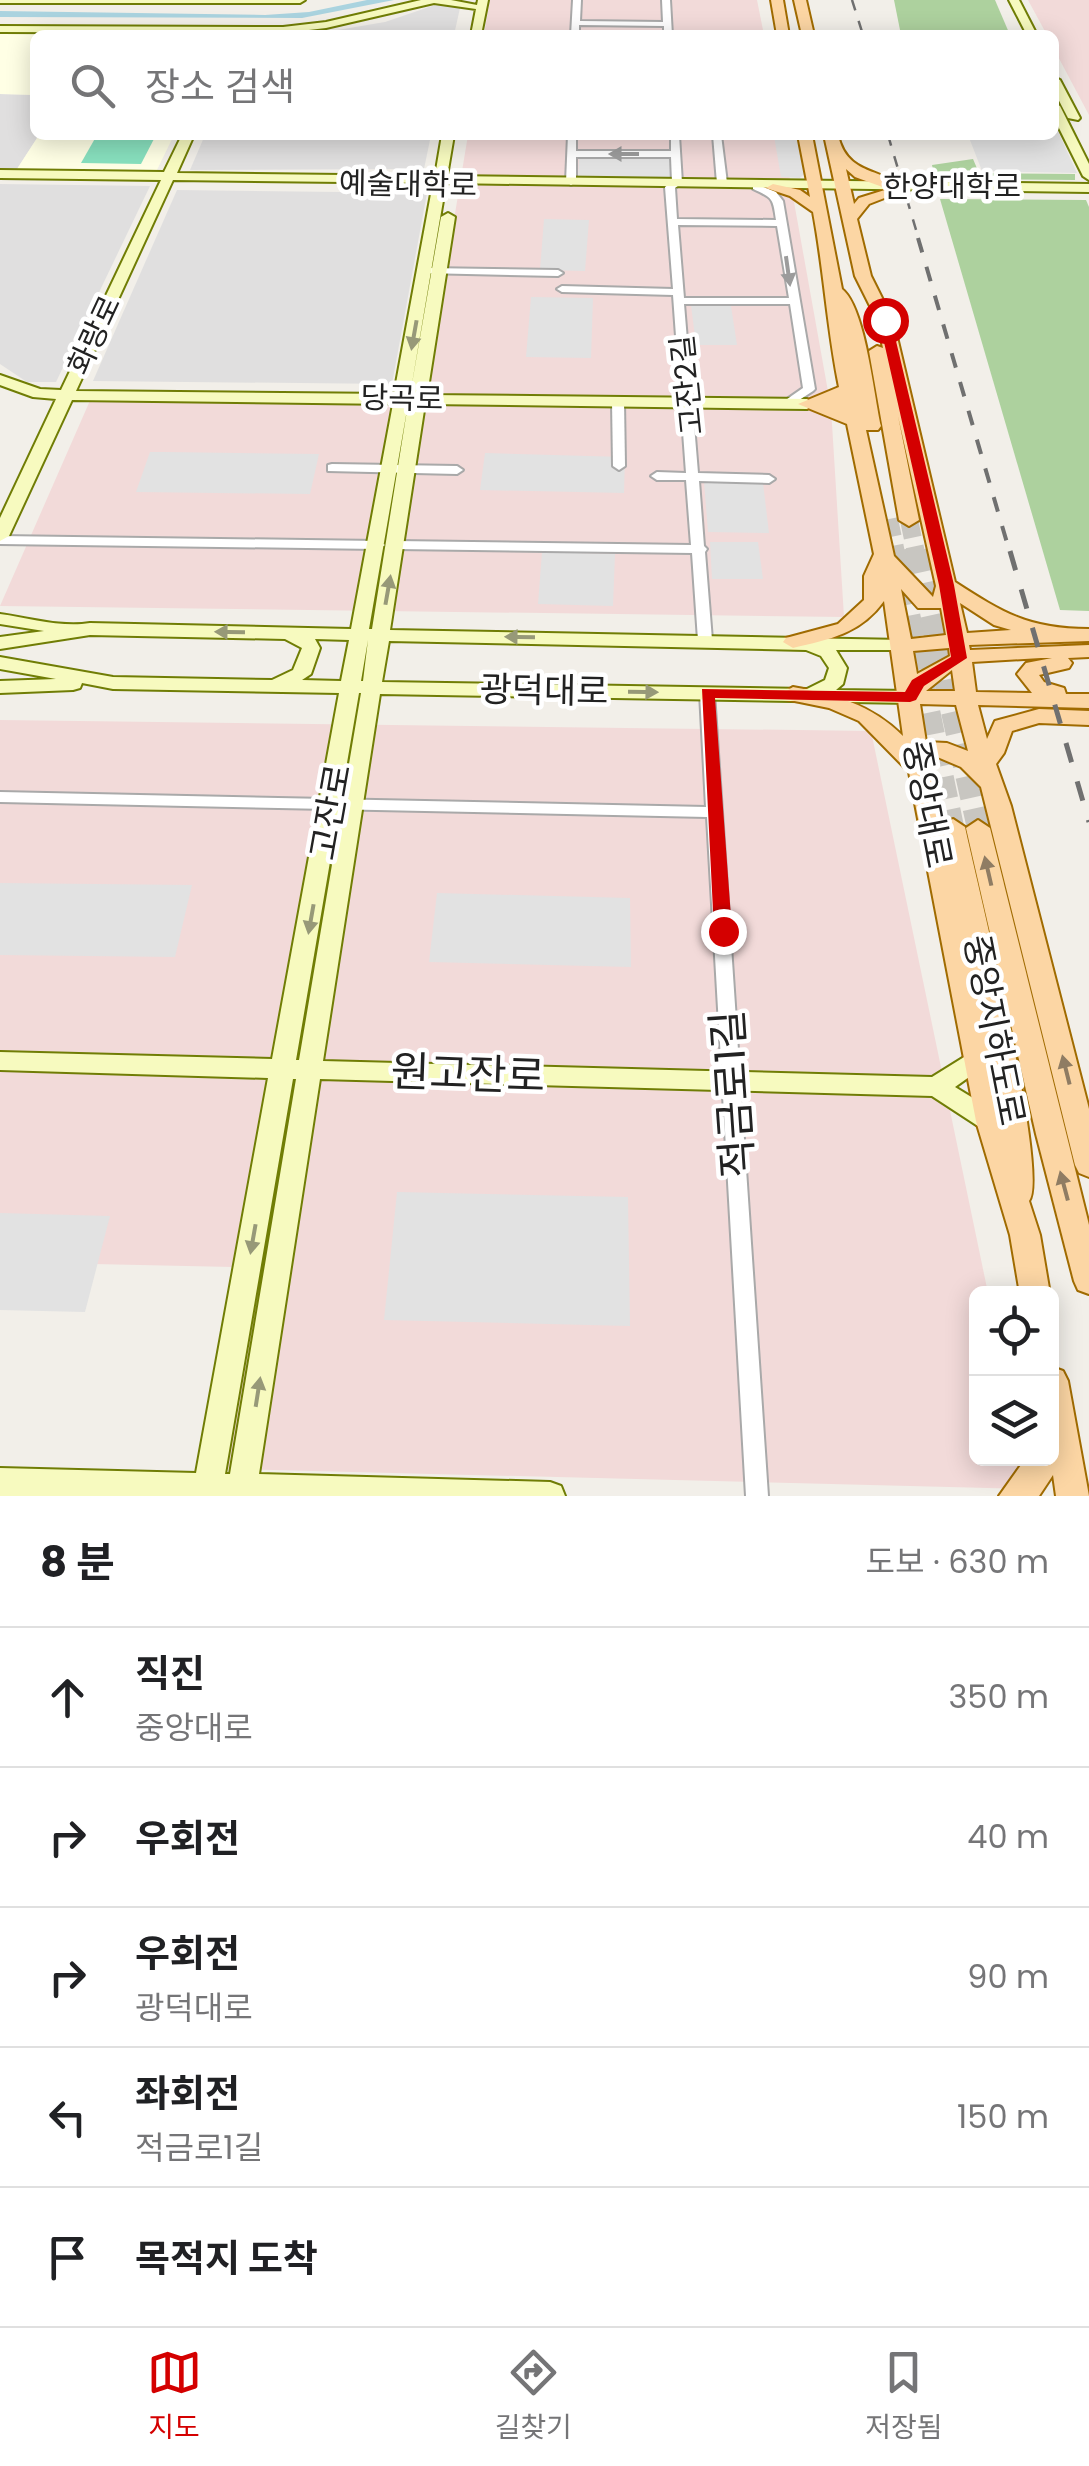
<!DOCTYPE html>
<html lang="ko">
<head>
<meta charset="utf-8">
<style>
	body { margin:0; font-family:Poppins,"Noto Sans KR",sans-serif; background:#f6f6f6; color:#202124 }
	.controls { position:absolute; right:30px; bottom:30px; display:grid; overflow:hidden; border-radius:15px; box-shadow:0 5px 25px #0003 }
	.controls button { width:90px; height:90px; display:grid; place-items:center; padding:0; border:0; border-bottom:2px solid #e0e0e0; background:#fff; color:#202124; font:50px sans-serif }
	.stop { position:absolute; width:30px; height:30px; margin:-22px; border:8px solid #d40000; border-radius:50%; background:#fff }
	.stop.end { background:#d40000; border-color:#fff; box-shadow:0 2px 10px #0008 }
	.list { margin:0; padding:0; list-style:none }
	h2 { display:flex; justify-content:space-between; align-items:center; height:130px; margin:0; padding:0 40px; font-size:42px }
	h2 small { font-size:32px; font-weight:400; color:#757577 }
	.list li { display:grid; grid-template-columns:65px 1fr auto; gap:30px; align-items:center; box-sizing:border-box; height:140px; padding:0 40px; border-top:2px solid #e0e0e0 }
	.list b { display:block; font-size:38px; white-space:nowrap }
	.list p { margin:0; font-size:32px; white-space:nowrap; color:#757577 }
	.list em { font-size:32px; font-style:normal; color:#757577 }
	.icon { flex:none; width:55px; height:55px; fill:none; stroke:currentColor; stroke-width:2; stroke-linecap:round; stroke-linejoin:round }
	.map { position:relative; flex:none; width:1089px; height:1496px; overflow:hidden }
	.search { position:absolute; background:#fff; box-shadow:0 5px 25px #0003; left:30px; right:30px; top:30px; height:110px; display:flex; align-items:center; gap:25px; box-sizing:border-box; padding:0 35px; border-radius:15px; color:#757577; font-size:38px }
	.sheet { height:830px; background:#fff }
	nav { display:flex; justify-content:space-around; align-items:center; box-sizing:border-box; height:140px; border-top:2px solid #e0e0e0; background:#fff; font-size:28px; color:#757577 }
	nav a { display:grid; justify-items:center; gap:5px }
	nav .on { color:#d40000 }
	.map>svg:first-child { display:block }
	.residential { fill:#e0dfdf }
	.commercial { fill:#f2dad9 }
	.education { fill:#ffffe5 }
	.forest { fill:#add19e }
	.pitch { fill:#88e0be }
	.parking { fill:#e2e2e2 }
	.water { fill:#aad3df }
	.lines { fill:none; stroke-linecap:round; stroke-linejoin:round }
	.primary-tunnel-far1 { stroke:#c8c6c1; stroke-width:18; stroke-dasharray:18 9; stroke-linecap:butt }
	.primary-tunnel { stroke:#c8c6c1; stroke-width:22; stroke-dasharray:22 11; stroke-linecap:butt }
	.street-casing { stroke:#a9a9a9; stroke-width:4 }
	.secondary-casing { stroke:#707d05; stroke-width:4 }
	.primary-casing { stroke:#a06b00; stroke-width:4 }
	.street { fill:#fff; fill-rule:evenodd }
	.secondary { fill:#f7fabf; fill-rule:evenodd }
	.primary { fill:#fcd6a4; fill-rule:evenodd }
	.rail-far2 { stroke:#707070; stroke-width:2.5; stroke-dasharray:11 11; stroke-linecap:butt }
	.rail-far1 { stroke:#707070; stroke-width:4; stroke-dasharray:15 15; stroke-linecap:butt }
	.rail { stroke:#707070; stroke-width:5; stroke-dasharray:20 20; stroke-linecap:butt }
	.oneway { fill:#9c9c9c }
	.oneway2 { fill:#979978 }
	.oneway3 { fill:#8f7c63 }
	.route { fill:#d40000 }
	.labels { text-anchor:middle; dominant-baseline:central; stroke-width:9; stroke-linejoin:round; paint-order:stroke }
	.far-street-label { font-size:30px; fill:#222; stroke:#fff }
	.street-label { font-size:35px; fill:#222; stroke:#fff }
	.near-street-label { font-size:42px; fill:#222; stroke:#fff }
</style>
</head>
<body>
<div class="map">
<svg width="1089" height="1496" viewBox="0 0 1089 1496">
	<rect width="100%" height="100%" fill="#f2efe9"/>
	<g class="residential">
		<path d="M438,4L460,8L454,35H308L385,22Z"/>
		<path d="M0,94L35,95V135H39L15,172H0Z"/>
		<path d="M205,135H431L424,169L190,170Z"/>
		<path d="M0,184L150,186L56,382H27L0,364Z"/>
		<path d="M177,190L427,193L392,384L93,381Z"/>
	</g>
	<g class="commercial">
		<path d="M490,0H757L764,35H484Z"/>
		<path d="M1028,0H1089V115L1054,49V35H1047Z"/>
		<path d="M468,135H782L831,408L844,617L0,606L92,396L424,401Z"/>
		<path d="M0,720L871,731L988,1293L976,1294V1458L1022,1459L1028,1489L197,1468L233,1267L0,1262Z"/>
	</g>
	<g class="education">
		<path d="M0,32L222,34L35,35V95L0,94Z"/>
		<path d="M39,135H174L155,174L15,172Z"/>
	</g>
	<g class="forest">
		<path d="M894,0H995L1010,35H901Z"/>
		<path d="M973,159L979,173L1075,174V180L935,179L932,165Z"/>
		<path d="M940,199L1086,200L1089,207V611L1060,610Z"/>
	</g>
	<path class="pitch" d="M97,135H156L141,164L81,163Z"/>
	<g class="parking">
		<path d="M1054,123L1077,173L982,171L968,135H1054Z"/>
		<path d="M774,136H799L805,173L800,178L781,177Z"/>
		<path d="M579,156L672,157L673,180L578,179Z"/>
		<path d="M544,219L589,220L585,271L540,270Z"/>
		<path d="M531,297L593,298L591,358L526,357Z"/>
		<path d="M691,305L731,306L737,345H696Z"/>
		<path d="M150,452H163L319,454L310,494L136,492Z"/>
		<path d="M485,453L625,457L624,493L480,490Z"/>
		<path d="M704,482L763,483L769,533L708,532Z"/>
		<path d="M710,542H758L763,579H712Z"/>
		<path d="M542,552L615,554L613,606L538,604Z"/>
		<path d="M0,883L192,885L175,957L0,955Z"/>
		<path d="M437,893L630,898L631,967L429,962Z"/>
		<path d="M397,1192L628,1197L630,1326L384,1320Z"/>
		<path d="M0,1213L110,1216L85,1312L0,1310Z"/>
	</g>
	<path class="water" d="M367,0H394L302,18L0,17V11L265,15L309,12Z"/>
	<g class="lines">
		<g class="primary-tunnel-far1">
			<path d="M889,519L896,553"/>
			<path d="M909,520L916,553"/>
		</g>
		<g class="primary-tunnel">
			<path d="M896,551L953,827"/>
			<path d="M916,551L978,828"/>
		</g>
		<defs>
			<g id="street">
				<path d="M573,0H581L580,21L663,22L662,0H670L672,35H664V26L579,25V35H571Z"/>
				<path d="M568,135H576V151H671V135H679L682,183L675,188L677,219L776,220C773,198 773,198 753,189V185L756,184L776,192L783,201L815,389L813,391L790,406H782L780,404L803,388L790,304H684L698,473L769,475L775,479L769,483L699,481L704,546L707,549L705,552L712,640L710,643H700L698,640L692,553L396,549L389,545L396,541L691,545L686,480H657L651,476L657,472L686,473L673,295L562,292L557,289L562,286L673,289L665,187L672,182L671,157H576V182L571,185L566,182ZM678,225L777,226L789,298H684Z"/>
				<path d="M713,135H721L727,183L722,186L717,183Z"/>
				<path d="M427,268L558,270L563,273L558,276L423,273V269Z"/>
				<path d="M618,398L624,401L625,466L619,470L613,466L612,401Z"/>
				<path d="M332,464L457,466L463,470L457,474L328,471V465Z"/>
				<path d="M0,536L378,541L385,545L378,549L0,544Z"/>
				<path d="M707,689L714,693L768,1496H746L707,817L0,802V792L706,807L700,693Z"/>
			</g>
			<g id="secondary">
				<path d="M0,0H305L300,3H0Z"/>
				<path d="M421,0H451L477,5L478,0H488L481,35H471L476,9L434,3L326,28L283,33L0,32V26L283,27L326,22Z"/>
				<path d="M1009,0H1019L1037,35H1027Z"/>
				<path d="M1054,77L1060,80L1080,118L1078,120L1068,118L1054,91Z"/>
				<path d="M1054,103L1060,106L1089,164V180L1083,176L1054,118Z"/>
				<path d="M182,135H194L177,173L435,176L442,135H454L447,176L1089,184V192L446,183L410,395L441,217L448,213L455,217L427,395L807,399L815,404L807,409L425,404L390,630L902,640L909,642L911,646L909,650H836L847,668L843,684L836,690L910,691L920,697L910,703L380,694L323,1061L932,1077L977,1049L986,1051L989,1058L986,1065L955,1087L999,1114L1002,1121L999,1128L990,1131L981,1128L932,1096L320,1079L259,1474L550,1482L561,1486L565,1496H0V1468L196,1473L268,1078L0,1070V1052L272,1059L339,693L113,689L82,683L80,688L73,690L0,693V681L56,679L0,669V657L113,677L272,680L293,670L302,648L285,639L90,635L0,649V637L44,631L0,624V614C30,618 62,628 90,623L351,629L393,404L72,400L9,536L0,541V518L56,399L33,397L0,385V375L40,389L61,390L161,180L0,178V170L164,172ZM173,180L433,183L394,394L76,391ZM408,404L372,629H369ZM315,639L349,640L341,681L302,680L311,674L320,648ZM368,640L363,681H361ZM389,641L806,650L821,656L829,668L825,680L807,689L382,682ZM359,693H361L299,1060H296ZM293,1079H296L230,1474H225Z"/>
			</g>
			<g id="primary">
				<path d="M771,0H783L789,35H777Z"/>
				<path d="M794,0H806L814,35H802Z"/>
				<path d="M798,135H812L842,289C865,307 874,395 881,426L878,430H866L894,556L933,597L936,586L898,416L919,520L909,526L899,520L869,351L877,346L883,348L877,320L855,276L824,135H838C847,177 884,167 905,190L869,204L857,219L871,276L893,320L955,582C1003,613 1029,629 1089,629V641L969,645L970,650L1089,645V657L1068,658L1072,663L1069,668L1039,675L1044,682L1064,688L1066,694H1089V708L978,705L987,739L995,721L1039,709L1089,711V725L1039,723L1012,731L1004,753L996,764L1011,806L1089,1109V1177L1079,1173L1075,1165L981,787L961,767L935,756L930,760L943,824L953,819L965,827C976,878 1050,1175 1029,1201L1040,1235L1050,1294H1020L1010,1235L976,1121L909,772L859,721L829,708L785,699L782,694L793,687C835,695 871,704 903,736L884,601C860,634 830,639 793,648L783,642L786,638L838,624L864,600V576L874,554L847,424L798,404L839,387C827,329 824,270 813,212L790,196L766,188L773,184L800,190L810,197ZM846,169L855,177L888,189L859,198L854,204ZM901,589L918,608H941L946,635L911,639ZM960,603L994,625L1011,630L967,633ZM949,648L950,656L917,674L913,651ZM1041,658H1052L1026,663L1017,674L1032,693L976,692L972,662ZM952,670L955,691H926ZM920,704L956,705L968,751L947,743L926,742Z"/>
				<path d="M978,820L990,828L1089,1225V1294L1078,1290L1074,1281L1036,1134L966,828Z"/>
				<path d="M1052,1367L1063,1371L1068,1381L1089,1496H1056L1053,1475L1039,1496H999L1026,1458H1052Z"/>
			</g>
		</defs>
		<use href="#street" class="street-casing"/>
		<use href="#secondary" class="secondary-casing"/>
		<use href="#primary" class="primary-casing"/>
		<use href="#street" class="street"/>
		<use href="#secondary" class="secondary"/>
		<use href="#primary" class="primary"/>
		<g class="rail-far2">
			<path d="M852,0L863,35"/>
			<path d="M888,135L919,240"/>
		</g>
		<path class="rail-far1" d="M918,238L1010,553"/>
		<path class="rail" d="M1010,551L1089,822"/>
	</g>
	<defs><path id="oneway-solid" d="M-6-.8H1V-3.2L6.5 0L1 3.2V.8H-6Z" transform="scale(2.5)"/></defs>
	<g class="oneway">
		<use href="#oneway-solid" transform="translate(624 154) rotate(-180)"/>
		<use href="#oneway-solid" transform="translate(788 271) rotate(82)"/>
	</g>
	<g class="oneway2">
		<use href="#oneway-solid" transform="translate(414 335) rotate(100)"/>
		<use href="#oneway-solid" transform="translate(388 590) rotate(-80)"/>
		<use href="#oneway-solid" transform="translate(230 632) rotate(-179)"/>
		<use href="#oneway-solid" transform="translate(520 637) rotate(-179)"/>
		<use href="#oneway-solid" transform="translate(643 692) rotate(1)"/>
		<use href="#oneway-solid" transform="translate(311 919) rotate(100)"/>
		<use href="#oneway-solid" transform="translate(253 1239) rotate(100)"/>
		<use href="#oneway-solid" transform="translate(258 1392) rotate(-81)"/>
	</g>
	<g class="oneway3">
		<use href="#oneway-solid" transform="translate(988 871) rotate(-103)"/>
		<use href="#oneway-solid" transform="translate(1066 1070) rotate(-104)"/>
		<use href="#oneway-solid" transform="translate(1064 1186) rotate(-105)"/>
	</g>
	<path class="route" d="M885,316L891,320L954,585L967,658L924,686L916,700L910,702L715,698L732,931L723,938L714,931L702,689L905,692L912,680L951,657L939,585L879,320Z"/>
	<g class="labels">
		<g class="far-street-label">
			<text transform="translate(408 184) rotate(1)">예술대학로</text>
			<text x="952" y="186">한양대학로</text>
			<text transform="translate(94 335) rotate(-65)">화랑로</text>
			<text transform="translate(687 385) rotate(-96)">고잔2길</text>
			<text transform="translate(402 398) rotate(1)">당곡로</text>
		</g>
		<g class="street-label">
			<text transform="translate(544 690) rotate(1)">광덕대로</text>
			<text transform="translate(928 804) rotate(79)">중앙대로</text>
			<text transform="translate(330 812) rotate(-80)">고잔로</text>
			<text transform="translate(995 1030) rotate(79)">중앙지하도로</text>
		</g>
		<g class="near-street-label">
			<text transform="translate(468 1074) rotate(2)">원고잔로</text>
			<text transform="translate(733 1094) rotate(-94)">적금로1길</text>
		</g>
	</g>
</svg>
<div class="controls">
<button><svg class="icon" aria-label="locate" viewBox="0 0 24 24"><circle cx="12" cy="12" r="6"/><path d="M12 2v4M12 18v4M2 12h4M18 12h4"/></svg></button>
<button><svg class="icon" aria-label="layers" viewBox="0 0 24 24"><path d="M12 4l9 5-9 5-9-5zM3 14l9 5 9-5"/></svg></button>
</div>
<div class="stop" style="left:885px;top:320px"></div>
<div class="stop end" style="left:723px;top:931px"></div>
<div class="search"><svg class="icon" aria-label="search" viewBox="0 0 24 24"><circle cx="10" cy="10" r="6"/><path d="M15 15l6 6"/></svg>장소 검색</div>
</div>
<section class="sheet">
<h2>8 분<small>도보 · 630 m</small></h2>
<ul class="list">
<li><svg class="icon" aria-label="ahead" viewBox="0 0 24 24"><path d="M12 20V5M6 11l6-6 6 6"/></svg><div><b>직진</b><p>중앙대로</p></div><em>350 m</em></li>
<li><svg class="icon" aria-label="right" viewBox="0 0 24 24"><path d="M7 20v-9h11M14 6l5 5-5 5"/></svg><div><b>우회전</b></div><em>40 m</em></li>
<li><svg class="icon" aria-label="right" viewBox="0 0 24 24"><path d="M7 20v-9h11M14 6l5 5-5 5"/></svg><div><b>우회전</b><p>광덕대로</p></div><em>90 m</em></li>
<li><svg class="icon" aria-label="left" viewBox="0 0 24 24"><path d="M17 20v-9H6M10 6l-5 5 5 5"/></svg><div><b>좌회전</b><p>적금로1길</p></div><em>150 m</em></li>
<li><svg class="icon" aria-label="arrive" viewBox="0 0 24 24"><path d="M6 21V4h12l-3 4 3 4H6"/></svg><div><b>목적지 도착</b></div></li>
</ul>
</section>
<nav>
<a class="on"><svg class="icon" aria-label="map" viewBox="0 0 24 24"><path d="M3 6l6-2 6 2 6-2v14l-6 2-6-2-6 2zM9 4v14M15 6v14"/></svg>지도</a>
<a><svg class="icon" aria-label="directions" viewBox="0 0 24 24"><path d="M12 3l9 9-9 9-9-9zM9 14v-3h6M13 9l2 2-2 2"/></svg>길찾기</a>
<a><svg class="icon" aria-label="saved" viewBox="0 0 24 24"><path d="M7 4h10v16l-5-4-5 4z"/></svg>저장됨</a>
</nav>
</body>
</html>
